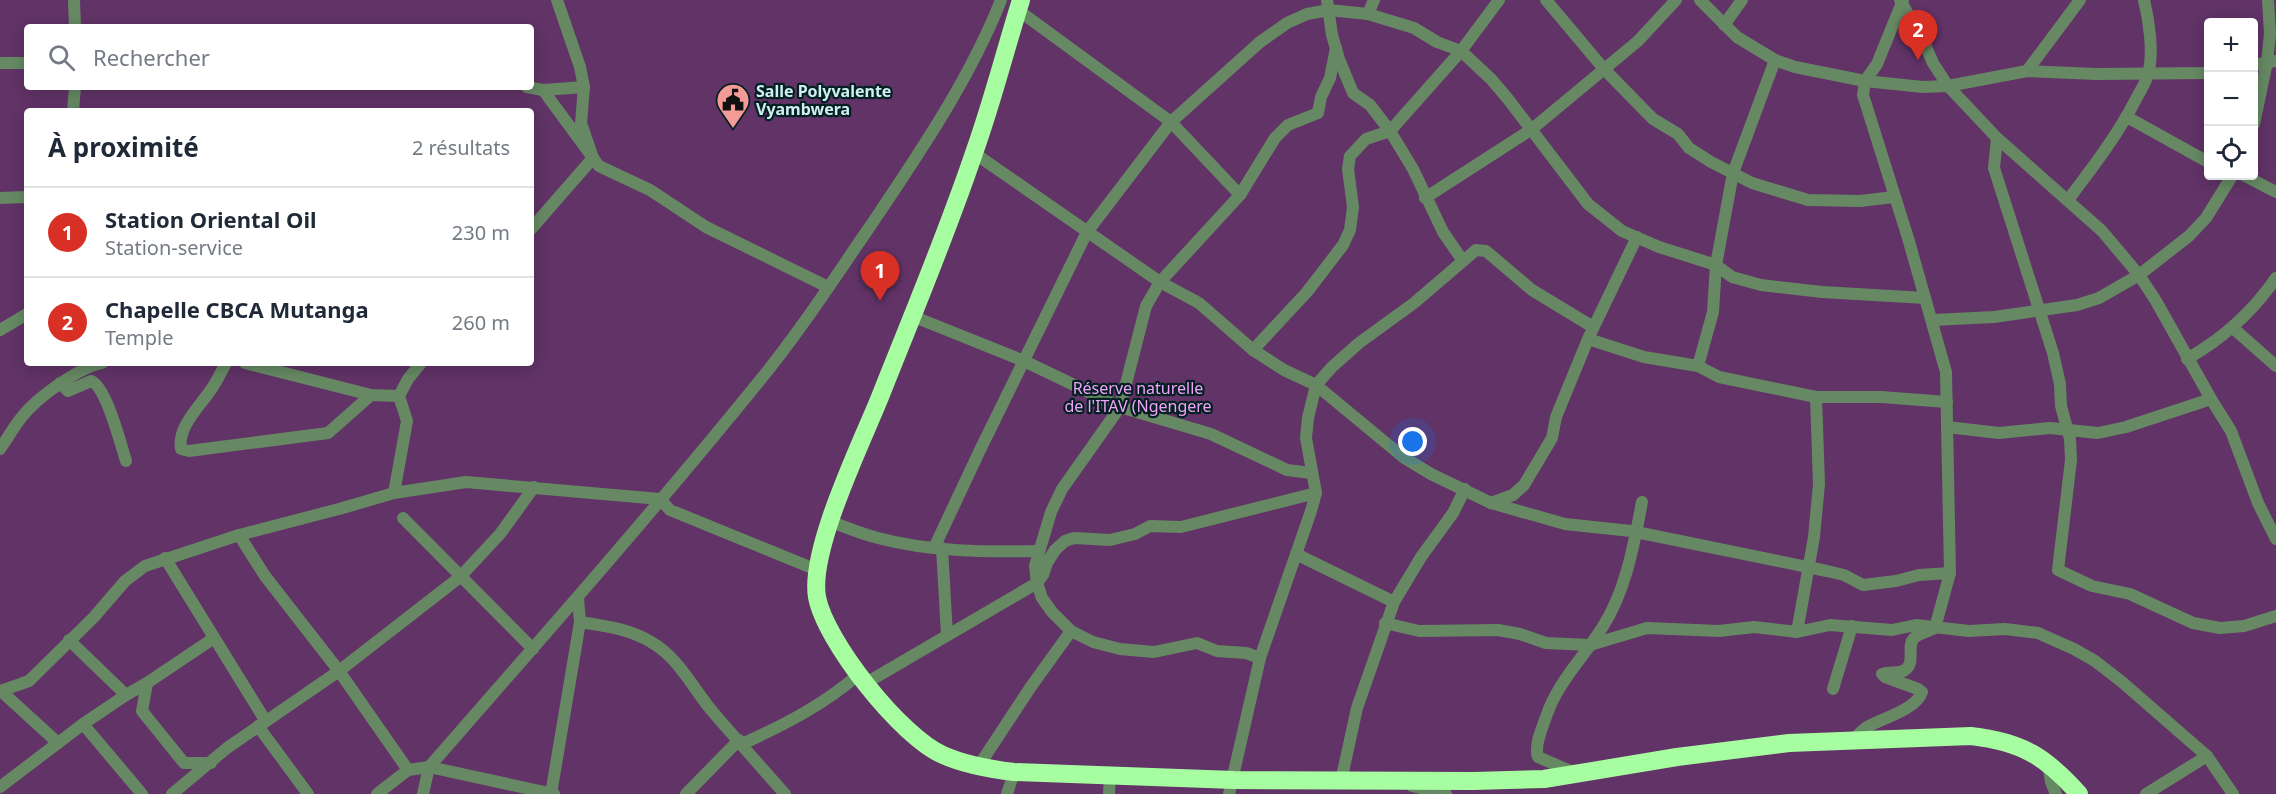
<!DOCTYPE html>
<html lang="fr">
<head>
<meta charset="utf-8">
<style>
	body { margin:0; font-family:"Noto Sans",sans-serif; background:#f6f6f7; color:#1f2937 }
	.controls { position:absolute; right:18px; top:18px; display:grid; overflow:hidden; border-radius:6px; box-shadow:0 3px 15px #0003 }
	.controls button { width:54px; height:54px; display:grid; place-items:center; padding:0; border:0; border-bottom:2px solid #e0e1e3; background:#fff; color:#1f2937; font:30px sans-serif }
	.you { position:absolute; left:1413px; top:442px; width:21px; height:21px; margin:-15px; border:4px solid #fff; border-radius:50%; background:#1a73e8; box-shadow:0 0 0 9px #1a73e833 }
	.badge { display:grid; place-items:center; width:39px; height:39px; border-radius:50%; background:#d93025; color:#fff; font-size:20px; font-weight:700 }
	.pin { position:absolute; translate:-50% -50px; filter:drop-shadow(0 2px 3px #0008) }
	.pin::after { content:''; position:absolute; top:32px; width:21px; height:18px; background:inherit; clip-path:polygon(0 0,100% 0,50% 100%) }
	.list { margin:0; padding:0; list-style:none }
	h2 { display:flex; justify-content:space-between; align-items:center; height:78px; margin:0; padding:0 24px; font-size:26px }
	h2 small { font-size:20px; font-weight:400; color:#747a83 }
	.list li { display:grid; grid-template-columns:39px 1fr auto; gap:18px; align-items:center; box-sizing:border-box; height:90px; padding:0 24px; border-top:2px solid #e0e1e3 }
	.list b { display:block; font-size:22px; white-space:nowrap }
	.list p { margin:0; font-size:20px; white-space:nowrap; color:#747a83 }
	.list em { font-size:20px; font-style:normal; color:#747a83 }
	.icon { flex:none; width:33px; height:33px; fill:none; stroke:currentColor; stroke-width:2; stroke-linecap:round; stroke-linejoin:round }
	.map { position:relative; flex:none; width:2276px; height:794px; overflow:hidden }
	.search { position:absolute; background:#fff; box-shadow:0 3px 15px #0003; left:24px; top:24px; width:510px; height:66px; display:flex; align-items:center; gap:15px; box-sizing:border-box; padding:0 21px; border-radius:6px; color:#747a83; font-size:22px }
	.panel { position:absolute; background:#fff; box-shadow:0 3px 15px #0003; left:24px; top:108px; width:510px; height:258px; border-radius:6px }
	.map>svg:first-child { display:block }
	.green { fill:#613367; fill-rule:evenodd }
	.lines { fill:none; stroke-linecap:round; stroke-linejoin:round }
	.street { stroke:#668963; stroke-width:12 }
	.highway { stroke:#a7fea1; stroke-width:18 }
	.labels { text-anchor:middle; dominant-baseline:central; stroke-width:4.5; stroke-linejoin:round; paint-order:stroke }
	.poi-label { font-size:16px; font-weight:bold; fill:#cfeff1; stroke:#042022; text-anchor:start }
	.park-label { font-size:16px; fill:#f0a3fa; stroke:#042022 }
</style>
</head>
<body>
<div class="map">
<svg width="2276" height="794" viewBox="0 0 2276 794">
	<rect width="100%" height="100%" fill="#033c40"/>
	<path class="green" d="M0,0H2276V794H0ZM2208,22H2254V176H2208ZM27,27H531V87H27ZM27,111H531V363H27Z"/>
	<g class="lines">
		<g class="street">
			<path d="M74,0L75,27"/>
			<path d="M1327,0L1332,35L1339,59L1353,93L1370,105L1390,131L1413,169L1443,232L1463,261"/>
			<path d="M1546,0L1604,69L1653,119L1678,134L1689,148L1711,162L1752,183L1808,200L1860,201L1894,197"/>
			<path d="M1700,0L1737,37L1775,60L1795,67L1865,81L1923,87L1948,86L2027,71L2096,74L2208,73"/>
			<path d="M1900,0L1922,38L1933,63L1948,86L1997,138L2102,231L2139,275L2156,301L2211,399L2231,431L2258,503L2276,539"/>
			<path d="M1018,10L1171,122L1240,195"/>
			<path d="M1368,14L1374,0"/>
			<path d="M1724,25L1742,0"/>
			<path d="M0,63H27"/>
			<path d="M2254,65L2276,61"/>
			<path d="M2027,71L2080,0"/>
			<path d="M527,87L543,90L599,166L650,190L706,227L828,287"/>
			<path d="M543,90L584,87"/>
			<path d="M73,111L75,87"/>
			<path d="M2127,117L2208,162"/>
			<path d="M2254,124L2267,62L2270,34L2268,0"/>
			<path d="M1997,138L1994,168L2053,353L2060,384L2061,406L2070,439L2071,460L2058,570L2092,586L2130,594L2193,623L2220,628L2244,626L2276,616"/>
			<path d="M974,153L1160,282L1199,303L1253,350L1284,370L1316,385L1403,457L1431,474L1491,503L1565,524L1631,531L1827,571L1844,575L1863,585L1896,581L1919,575L1950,573"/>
			<path d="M2245,176L2276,192"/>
			<path d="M0,198L27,197"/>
			<path d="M1425,198L1532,129L1638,41L1676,0"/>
			<path d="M2068,200C2093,167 2117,136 2136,99C2140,91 2146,83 2148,74C2154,54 2149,20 2144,0"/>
			<path d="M531,229L593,158L581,123L584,87L580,67L557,0"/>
			<path d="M912,316L1024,361L1120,407L1211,434L1287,470L1311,473"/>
			<path d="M1933,320L1994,317L2077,305L2099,298L2139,275L2189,236L2206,218L2232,176"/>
			<path d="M2233,328L2276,366"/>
			<path d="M0,330L27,314"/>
			<path d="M1588,339L1644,357L1698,366L1719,377L1816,397H1881L1947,402"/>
			<path d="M1253,350L1307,292L1343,245L1350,230L1353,207L1348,169L1350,156L1366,139L1390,131L1461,51L1499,0"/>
			<path d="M2187,359C2224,338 2252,313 2276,278"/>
			<path d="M226,363C221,372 216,383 210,391C199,407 177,428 181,449L189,451L328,433L371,395"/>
			<path d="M245,363L371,395L399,396"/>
			<path d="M1698,366L1713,312L1716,265L1733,173L1775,60"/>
			<path d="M60,383L68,391L91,381C106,386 121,445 126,461"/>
			<path d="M1947,427L1999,433L2050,428L2098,433L2126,427L2211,399"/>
			<path d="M0,449C7,439 13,428 21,418C36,398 78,368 102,363"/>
			<path d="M394,493L407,421L399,396L408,379L421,363"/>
			<path d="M1491,503L1513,495L1524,485L1552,438L1556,417L1588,339L1637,237"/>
			<path d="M403,518L533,649"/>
			<path d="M829,521C845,527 861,534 878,538C930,552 986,552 1039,551"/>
			<path d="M239,535L265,576L339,671L408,770"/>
			<path d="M934,548L980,450L1087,232L1171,122L1260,42L1287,23L1307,14L1329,10L1368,14L1414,28L1437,42L1461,51L1491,79L1508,99L1588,204L1622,231L1659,247L1716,265L1732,277L1761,285L1822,292L1925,298"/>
			<path d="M942,548L947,635"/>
			<path d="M1296,554L1394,602"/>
			<path d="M165,558L265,720"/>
			<path d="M580,622C605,626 630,629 651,642C679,658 692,687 712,711C736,739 761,767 785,794"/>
			<path d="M1385,623L1419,631L1498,630L1520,634L1546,643L1590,645L1647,628L1719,631L1754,627L1797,632L1830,625L1892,630L1916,625L1969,631L2005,629L2038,633L2074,649L2095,661L2122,682L2207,756L2233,794"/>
			<path d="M1797,632L1814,537L1819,484L1816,397"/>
			<path d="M69,640L126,695L147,683L142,711L184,763H211"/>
			<path d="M1260,658L1246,653L1217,651L1197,643L1154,652L1120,649L1093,642L1071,631L1052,612L1042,598L1037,583L1035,566L1051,512L1062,489L1120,407L1146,306L1160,282L1240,195L1275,138L1288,125L1318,113L1321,97L1330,78L1336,48"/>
			<path d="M147,683L214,638"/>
			<path d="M866,683L1037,583L1043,575L1047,563L1055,550L1065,541L1074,538L1110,540L1135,534L1150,526L1181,527L1316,493"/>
			<path d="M1833,689L1852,626"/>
			<path d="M0,691L29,681L94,617L125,581L145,566L239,535L339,509L394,493L466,482L660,499L670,510L817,570"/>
			<path d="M1,691L58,743"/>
			<path d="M83,724L142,794"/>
			<path d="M258,726L308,794"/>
			<path d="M1852,741C1857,736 1861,731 1867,727C1881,719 1917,709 1922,692L1918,689L1885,677L1882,674C1890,671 1899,674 1905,670C1916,662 1906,647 1914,638C1918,634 1929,631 1935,628L1950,573L1946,372L1908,238L1863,95L1865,81L1877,64L1903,0"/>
			<path d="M742,744C784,725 825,704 859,674"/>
			<path d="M2048,763L2051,782L2056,794"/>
			<path d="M978,767L1030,688L1071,631"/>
			<path d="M1575,773L1538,757C1534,746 1542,728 1546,717C1557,683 1583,658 1602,628C1626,591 1634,544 1642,502"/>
			<path d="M1341,781L1357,708L1394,602L1421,557L1453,513L1465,489"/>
			<path d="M1412,786L1446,794"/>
			<path d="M0,787L83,724L126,695"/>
			<path d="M172,794L227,748L339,671L460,577L500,534L534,487"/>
			<path d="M377,794L408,770L429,767L554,794"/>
			<path d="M423,794L429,767C541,639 654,511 761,379C801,330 835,277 871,225C918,155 970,79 1001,0"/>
			<path d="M551,794L580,622L578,598"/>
			<path d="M686,794L739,740"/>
			<path d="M1007,794L1014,772"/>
			<path d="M1109,794L1110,775"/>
			<path d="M1229,794L1260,658L1311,511L1316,493L1306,438L1308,418L1316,385L1332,367L1359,343L1414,303L1476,250L1486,251L1532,290L1593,327"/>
			<path d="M2146,794L2207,756"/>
		</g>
		<path class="highway" d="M1021,0C1005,51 992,103 974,153C946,236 912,316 880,397C861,444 809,550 817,597C825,641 901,737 943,755C965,765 989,769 1014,772L1234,780L1474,781L1544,779L1677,757L1789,743L1971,736C2022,742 2045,756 2079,794"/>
	</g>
	<defs>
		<symbol id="civic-pin" viewBox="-11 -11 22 30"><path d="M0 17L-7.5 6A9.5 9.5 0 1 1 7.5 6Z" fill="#f59b97" stroke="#042022"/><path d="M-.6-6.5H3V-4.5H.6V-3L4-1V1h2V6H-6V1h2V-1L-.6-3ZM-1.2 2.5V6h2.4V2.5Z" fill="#111"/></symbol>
	</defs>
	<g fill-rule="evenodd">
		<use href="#civic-pin" x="714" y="81" width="38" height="52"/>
	</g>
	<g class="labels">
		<g class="poi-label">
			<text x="756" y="91">Salle Polyvalente<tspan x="756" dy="18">Vyambwera</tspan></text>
		</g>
		<g class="park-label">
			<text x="1138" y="388">Réserve naturelle<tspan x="1138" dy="18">de l'ITAV (Ngengere</tspan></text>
		</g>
	</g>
</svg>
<div class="controls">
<button>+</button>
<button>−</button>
<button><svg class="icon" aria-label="locate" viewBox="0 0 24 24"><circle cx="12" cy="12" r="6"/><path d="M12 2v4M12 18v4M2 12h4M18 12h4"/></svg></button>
</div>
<div class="you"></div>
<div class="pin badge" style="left:880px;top:301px">1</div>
<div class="pin badge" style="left:1918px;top:60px">2</div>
<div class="search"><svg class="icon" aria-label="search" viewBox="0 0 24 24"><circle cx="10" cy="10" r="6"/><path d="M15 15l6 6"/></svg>Rechercher</div>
<section class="panel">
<h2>À proximité<small>2 résultats</small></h2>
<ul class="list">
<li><span class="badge">1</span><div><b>Station Oriental Oil</b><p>Station-service</p></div><em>230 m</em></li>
<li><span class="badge">2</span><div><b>Chapelle CBCA Mutanga</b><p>Temple</p></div><em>260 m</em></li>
</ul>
</section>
</div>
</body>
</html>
